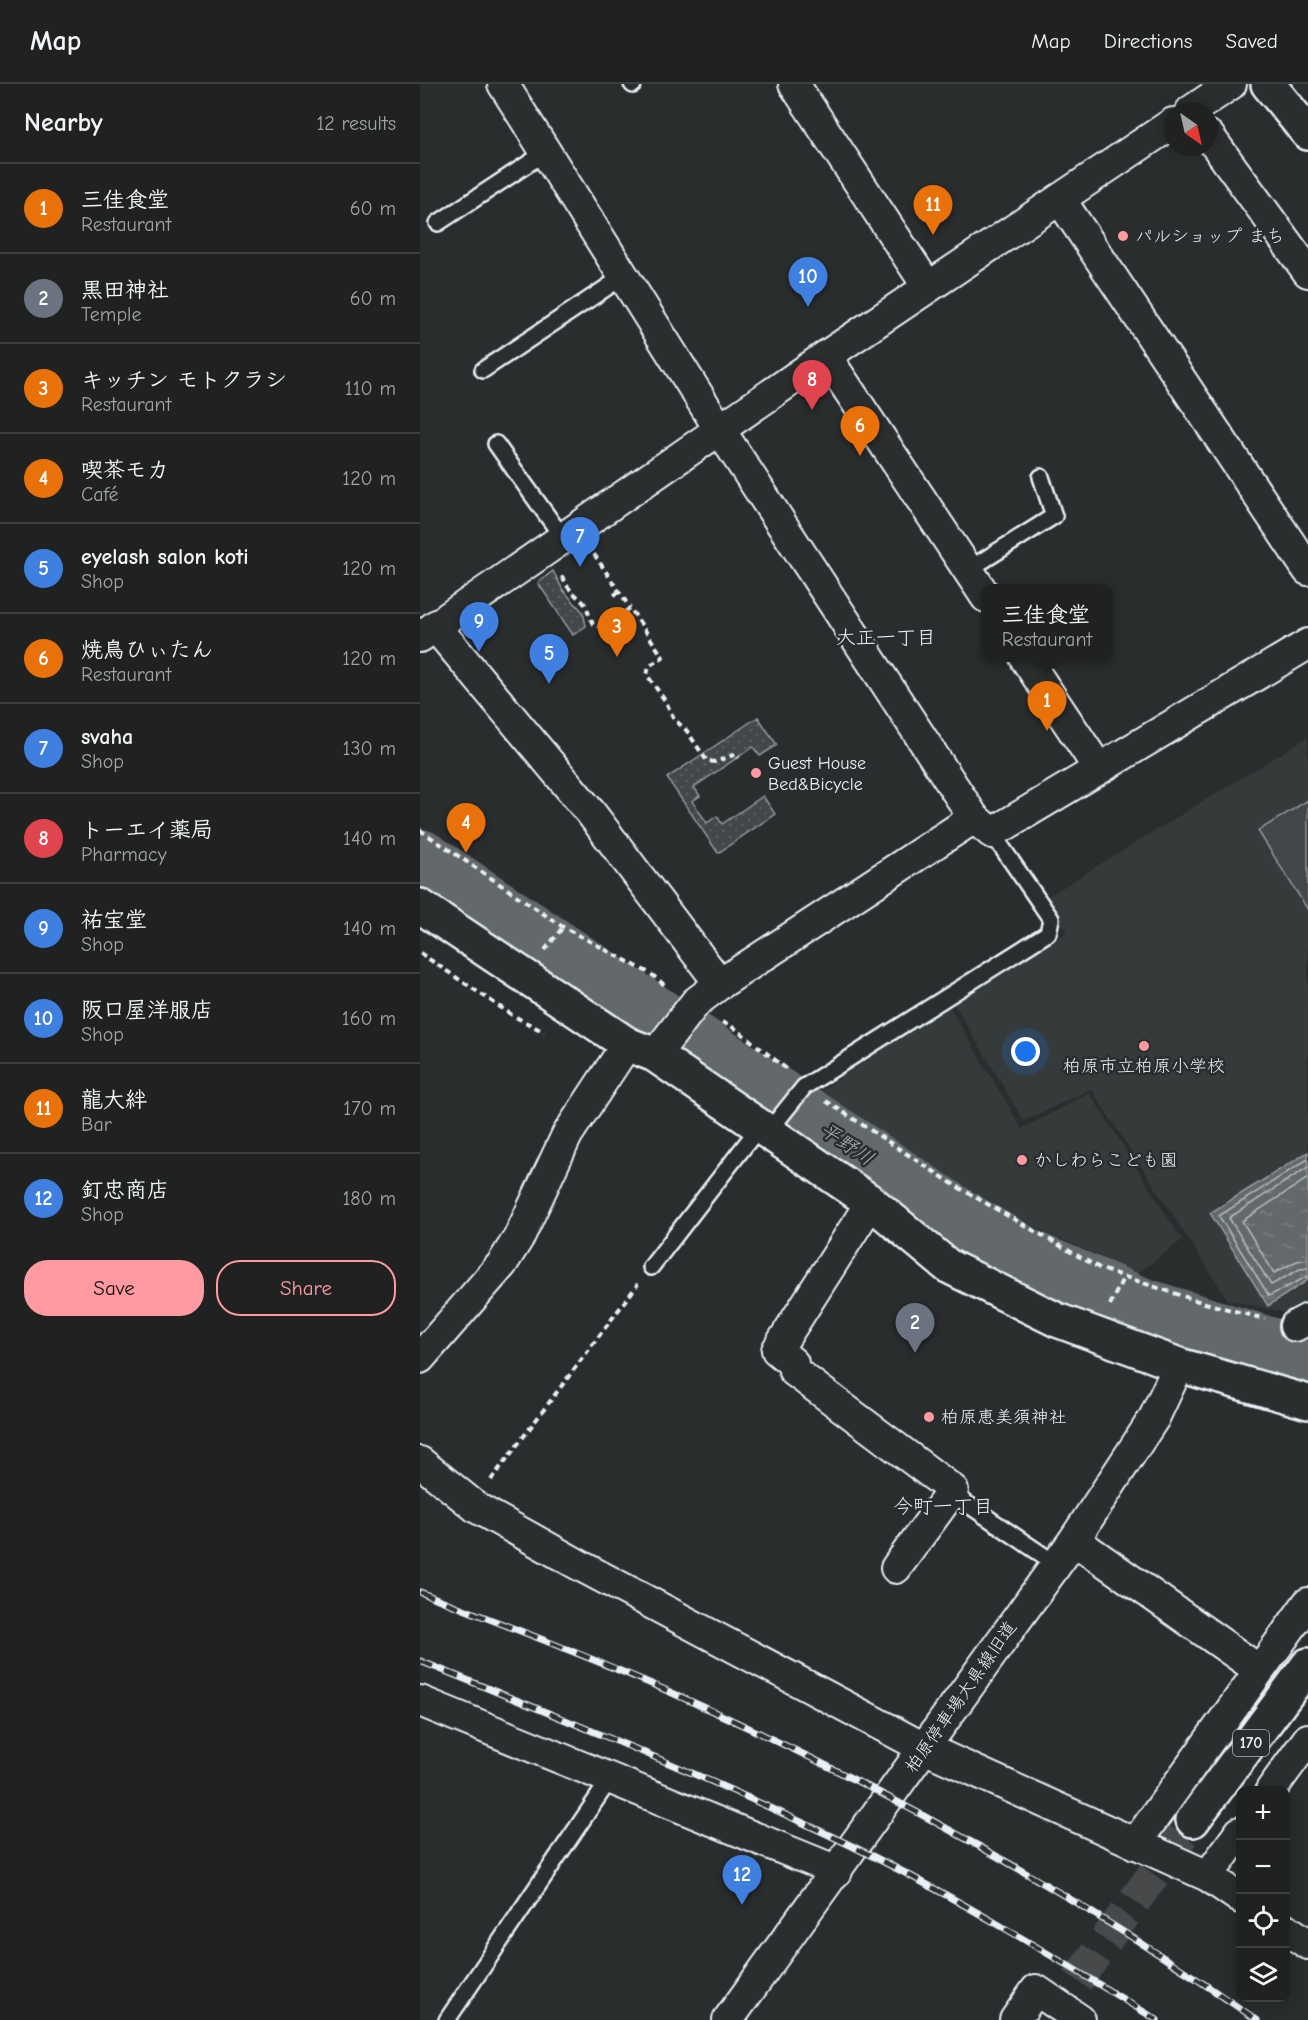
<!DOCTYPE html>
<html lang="en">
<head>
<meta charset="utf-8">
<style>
	body { margin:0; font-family:"Comic Neue","Klee One",sans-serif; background:#282a2a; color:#f1f3f6 }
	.controls { position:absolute; right:18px; bottom:18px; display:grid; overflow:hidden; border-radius:12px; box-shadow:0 3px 15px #0003 }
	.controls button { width:54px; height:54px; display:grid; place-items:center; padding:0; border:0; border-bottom:2px solid #3d3f40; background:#202222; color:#f1f3f6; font:30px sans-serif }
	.compass { position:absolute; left:744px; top:18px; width:54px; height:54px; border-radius:50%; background:#202222; box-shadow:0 3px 15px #0003; rotate:146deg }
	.you { position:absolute; left:606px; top:968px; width:21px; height:21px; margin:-15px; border:4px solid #fff; border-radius:50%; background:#1a73e8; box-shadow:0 0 0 9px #1a73e833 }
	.badge { display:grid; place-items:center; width:39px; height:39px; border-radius:50%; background:#ff9aa2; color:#fff; font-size:20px; font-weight:700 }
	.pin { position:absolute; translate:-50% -50px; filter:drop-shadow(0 2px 3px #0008) }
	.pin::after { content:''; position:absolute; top:32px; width:21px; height:18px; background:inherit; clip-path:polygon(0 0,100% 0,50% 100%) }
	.popup { position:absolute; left:561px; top:500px; width:132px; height:78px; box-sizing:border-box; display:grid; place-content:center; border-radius:12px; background:#202222; filter:drop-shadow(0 2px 4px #0005); font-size:20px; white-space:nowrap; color:#a2a4a5 }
	.popup b { font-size:22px; color:#f1f3f6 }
	.popup::after { content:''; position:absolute; left:50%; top:100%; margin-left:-12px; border:12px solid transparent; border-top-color:#202222 }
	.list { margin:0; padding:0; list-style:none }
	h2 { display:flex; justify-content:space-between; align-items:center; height:78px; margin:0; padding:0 24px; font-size:26px }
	h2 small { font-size:20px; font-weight:400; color:#a2a4a5 }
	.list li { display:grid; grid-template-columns:39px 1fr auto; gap:18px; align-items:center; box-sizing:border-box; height:90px; padding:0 24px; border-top:2px solid #3d3f40 }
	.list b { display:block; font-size:22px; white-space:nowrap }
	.list p { margin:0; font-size:20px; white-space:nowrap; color:#a2a4a5 }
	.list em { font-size:20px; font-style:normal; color:#a2a4a5 }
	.actions { display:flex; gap:12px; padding:18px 24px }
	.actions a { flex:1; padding:14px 0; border:2px solid #ff9aa2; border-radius:24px; text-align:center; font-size:21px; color:#ff9aa2 }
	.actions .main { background:#ff9aa2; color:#111 }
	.icon { flex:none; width:33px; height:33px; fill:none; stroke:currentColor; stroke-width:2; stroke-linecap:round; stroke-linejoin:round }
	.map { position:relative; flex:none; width:888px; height:1936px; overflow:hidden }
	header { display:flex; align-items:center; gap:36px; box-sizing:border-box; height:84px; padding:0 30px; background:#202222; border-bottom:2px solid #3d3f40 }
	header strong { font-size:28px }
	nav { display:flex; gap:33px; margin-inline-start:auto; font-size:21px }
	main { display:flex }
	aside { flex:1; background:#202222 }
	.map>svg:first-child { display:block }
	.built { fill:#363a3b }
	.garden { fill:url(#garden-dots); stroke:#959ca0; stroke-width:1.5 }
	.pitch { fill:#424648; stroke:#959ca0; stroke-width:1.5 }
	.water { fill:url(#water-ripples); stroke:#989fa3; stroke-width:1.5 }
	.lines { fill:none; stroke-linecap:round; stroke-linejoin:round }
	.shore { stroke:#b3bac0; stroke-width:1.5 }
	.river { stroke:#63686b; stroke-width:60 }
	.trunk-tunnel { stroke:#464a4c; stroke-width:33; stroke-dasharray:33 16; stroke-linecap:butt }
	.service-casing { stroke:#e8f1f8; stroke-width:20 }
	.minor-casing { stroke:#e8f1f8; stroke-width:34 }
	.tertiary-casing { stroke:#e8f1f8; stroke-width:38 }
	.trunk-casing { stroke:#e8f1f8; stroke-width:38 }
	.path { stroke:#e8f1f8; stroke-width:4; stroke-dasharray:6 4.5; stroke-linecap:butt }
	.service { stroke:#2a2d2e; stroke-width:15 }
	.minor { stroke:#2a2d2e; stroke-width:30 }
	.tertiary { stroke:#2a2d2e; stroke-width:33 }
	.trunk { stroke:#2a2d2e; stroke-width:33 }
	.rail-casing { stroke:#e8f1f8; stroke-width:7 }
	.rail { stroke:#2a2d2e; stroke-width:4.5; stroke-dasharray:14; stroke-linecap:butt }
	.poi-dot { fill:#ff9aa2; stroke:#2a2d2e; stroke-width:2 }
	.labels { text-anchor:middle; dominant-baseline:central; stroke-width:5; stroke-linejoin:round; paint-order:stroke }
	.shield { fill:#2a2d2e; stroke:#afb6bb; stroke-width:1.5 }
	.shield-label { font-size:16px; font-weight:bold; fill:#e8f1f8 }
	.poi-label { font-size:18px; fill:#e8f1f8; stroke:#2a2d2e; text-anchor:start }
	.street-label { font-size:18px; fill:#e8f1f8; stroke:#2a2d2e }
	.neighbourhood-label { font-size:20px; fill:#e8f1f8; stroke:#2a2d2e }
	.water-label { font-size:20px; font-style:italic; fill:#acb3b9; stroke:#2a2d2e }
</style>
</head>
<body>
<header>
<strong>Map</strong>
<nav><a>Map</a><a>Directions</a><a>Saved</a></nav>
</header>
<main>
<aside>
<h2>Nearby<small>12 results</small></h2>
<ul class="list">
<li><span class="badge" style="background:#e8710a">1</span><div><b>三佳食堂</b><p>Restaurant</p></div><em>60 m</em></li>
<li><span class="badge" style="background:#6b7280">2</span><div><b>黒田神社</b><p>Temple</p></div><em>60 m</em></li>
<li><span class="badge" style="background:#e8710a">3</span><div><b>キッチン モトクラシ</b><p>Restaurant</p></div><em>110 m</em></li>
<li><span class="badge" style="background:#e8710a">4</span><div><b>喫茶モカ</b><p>Café</p></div><em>120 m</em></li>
<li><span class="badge" style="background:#3f7fe0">5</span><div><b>eyelash salon koti</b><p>Shop</p></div><em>120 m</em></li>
<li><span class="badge" style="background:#e8710a">6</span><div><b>焼鳥ひぃたん</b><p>Restaurant</p></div><em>120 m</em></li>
<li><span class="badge" style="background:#3f7fe0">7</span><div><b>svaha</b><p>Shop</p></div><em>130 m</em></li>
<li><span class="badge" style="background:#e0444e">8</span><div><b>トーエイ薬局</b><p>Pharmacy</p></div><em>140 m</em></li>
<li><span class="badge" style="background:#3f7fe0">9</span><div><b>祐宝堂</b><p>Shop</p></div><em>140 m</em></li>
<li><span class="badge" style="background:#3f7fe0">10</span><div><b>阪口屋洋服店</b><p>Shop</p></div><em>160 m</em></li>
<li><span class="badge" style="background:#e8710a">11</span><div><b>龍大絆</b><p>Bar</p></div><em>170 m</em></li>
<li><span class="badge" style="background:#3f7fe0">12</span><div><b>釘忠商店</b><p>Shop</p></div><em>180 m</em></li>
</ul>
<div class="actions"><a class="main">Save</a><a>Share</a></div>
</aside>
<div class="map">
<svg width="888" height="1936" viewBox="0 0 888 1936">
	<defs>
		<pattern id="garden-dots" width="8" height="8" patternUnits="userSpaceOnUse" patternTransform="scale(1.5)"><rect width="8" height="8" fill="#424648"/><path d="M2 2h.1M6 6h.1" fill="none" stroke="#5d6163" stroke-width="1.8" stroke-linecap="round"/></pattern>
		<pattern id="water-ripples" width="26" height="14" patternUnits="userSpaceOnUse" patternTransform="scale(1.5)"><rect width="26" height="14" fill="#63686b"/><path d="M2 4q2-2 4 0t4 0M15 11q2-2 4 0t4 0" fill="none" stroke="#797e81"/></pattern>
	</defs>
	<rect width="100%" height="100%" fill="#2a2d2e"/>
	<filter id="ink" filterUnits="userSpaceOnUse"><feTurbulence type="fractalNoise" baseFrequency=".0167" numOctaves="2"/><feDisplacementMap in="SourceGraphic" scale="12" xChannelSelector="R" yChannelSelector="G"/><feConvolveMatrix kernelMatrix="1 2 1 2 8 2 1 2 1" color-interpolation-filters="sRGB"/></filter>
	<g filter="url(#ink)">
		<g class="built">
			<path d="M888,653V1220L871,1230L808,1216L671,1005L604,1037L534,920L647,848L625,814Z"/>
			<path d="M529,922L602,1045L670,1009L762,1156L718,1189L532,1107L402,1006Z"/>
		</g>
		<g class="garden">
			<path d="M133,487L143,506L163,528L166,542L153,551L118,499Z"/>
			<path d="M338,633L357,661L340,672L333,663L274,703L280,712L272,717L287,739L297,732L302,740L343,712L355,730L298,769L247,694Z"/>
		</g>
		<path class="pitch" d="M888,716V826L838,747Z"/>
		<path class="water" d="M888,1068V1196L848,1222L790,1129Z"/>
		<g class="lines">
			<g class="shore">
				<path d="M888,1075L799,1132L849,1212L888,1192"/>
				<path d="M888,1083L809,1134L851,1201L880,1185L888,1184"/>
				<path d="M888,1094L822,1137L854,1189L877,1177L888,1175"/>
			</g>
			<path class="river" d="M0,775L536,1133L608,1175L723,1224L888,1275"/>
			<path class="trunk-tunnel" d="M628,1936L773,1736"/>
			<defs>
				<g id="service">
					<path d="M212,0L213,1"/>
					<path d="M18,139L126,68"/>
					<path d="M63,286L204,192"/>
					<path d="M76,360L143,454"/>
					<path d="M548,486L634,432L621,393"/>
					<path d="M348,1048L384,1003L628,849L631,835L572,749"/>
					<path d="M231,1183L340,1042"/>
					<path d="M531,1409L636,1480"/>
					<path d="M27,1936L190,1695"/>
				</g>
				<g id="minor">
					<path d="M83,0L300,346L554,734L572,749L888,560"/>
					<path d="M374,0L508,203"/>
					<path d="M771,27L811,0"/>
					<path d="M789,52L888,188"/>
					<path d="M640,115L888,486"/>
					<path d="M406,272L566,513"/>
					<path d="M15,542L171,729L300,900"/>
					<path d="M0,553L406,272L753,39"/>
					<path d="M605,574L679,685"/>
					<path d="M235,971L276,918L300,900L554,734"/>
					<path d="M451,1118L357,1266L373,1279L374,1287L533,1406L476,1484"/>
					<path d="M875,1242L888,1235"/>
					<path d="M0,1274L82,1180L99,1153L147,1051L207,960"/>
					<path d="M0,1378L57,1424L159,1481L504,1664L788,1792L820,1814"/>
					<path d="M654,1456L839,1586"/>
					<path d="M0,1617L417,1787"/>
					<path d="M851,1706L888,1655"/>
					<path d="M715,1760L888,1519"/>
					<path d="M788,1792L820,1748"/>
					<path d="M866,1845L888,1860"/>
					<path d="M308,1936L654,1456L734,1334L759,1281"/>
					<path d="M595,1936L616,1906L660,1936"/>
				</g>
				<path id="tertiary" d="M0,822L207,960L235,971L451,1118L528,1182L637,1236L759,1281L888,1318"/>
				<g id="trunk">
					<path d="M848,0L888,49"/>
					<path d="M773,1736L888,1581"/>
				</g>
			</defs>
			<use href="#service" class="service-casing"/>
			<use href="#minor" class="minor-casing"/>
			<use href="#tertiary" class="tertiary-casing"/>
			<use href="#trunk" class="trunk-casing"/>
			<g class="path">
				<path d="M174,470L210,524"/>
				<path d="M142,492C147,505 154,509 163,518C168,523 168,530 171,536C177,553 202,530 210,524L243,573L229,582L227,591L246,618L254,635L267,647L287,677L295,678L316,670L319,674"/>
				<path d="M194,511L199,508"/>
				<path d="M0,746L143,843L231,890L247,903"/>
				<path d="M125,866L143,843"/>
				<path d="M0,869L92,931L124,948"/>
				<path d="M302,938L316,945L368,986"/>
				<path d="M406,1017L536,1102L681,1185L781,1218L845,1235"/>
				<path d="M690,1221L703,1194"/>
				<path d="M71,1396L218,1200"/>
			</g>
			<use href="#service" class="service"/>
			<use href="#minor" class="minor"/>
			<use href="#tertiary" class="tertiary"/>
			<use href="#trunk" class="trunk"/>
			<defs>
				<g id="rail">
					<path d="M0,1508C86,1542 175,1574 259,1612C461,1702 656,1810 837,1936"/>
					<path d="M0,1577C146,1636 292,1694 434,1763C538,1814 638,1875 737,1936"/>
				</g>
			</defs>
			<use href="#rail" class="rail-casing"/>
			<use href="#rail" class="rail"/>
		</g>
	</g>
	<g class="poi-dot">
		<circle cx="703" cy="152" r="6"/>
		<circle cx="336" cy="689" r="6"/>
		<circle cx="724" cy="962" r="6"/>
		<circle cx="602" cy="1076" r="6"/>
		<circle cx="509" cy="1333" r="6"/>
	</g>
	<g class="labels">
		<rect class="shield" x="813" y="1646" width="36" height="26" rx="4.5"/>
		<g class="shield-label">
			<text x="831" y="1659">170</text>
		</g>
		<g class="poi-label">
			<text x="715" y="152">パルショップ まち</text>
			<text x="348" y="679">Guest House<tspan x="348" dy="21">Bed&amp;Bicycle</tspan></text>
			<text x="724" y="982" text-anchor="middle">柏原市立柏原小学校</text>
			<text x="614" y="1076">かしわらこども園</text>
			<text x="521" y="1333">柏原恵美須神社</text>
		</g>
		<g class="street-label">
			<text transform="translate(541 1613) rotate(-55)">柏原停車場大県線旧道</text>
		</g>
		<g class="neighbourhood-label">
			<text x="466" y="553">大正一丁目</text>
			<text x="523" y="1422">今町一丁目</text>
		</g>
		<g class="water-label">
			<text transform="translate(427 1060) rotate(34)">平野川</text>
		</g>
	</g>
</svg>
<div class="controls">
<button>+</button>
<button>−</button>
<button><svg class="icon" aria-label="locate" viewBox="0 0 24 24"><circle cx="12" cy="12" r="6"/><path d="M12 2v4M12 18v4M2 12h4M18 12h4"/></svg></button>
<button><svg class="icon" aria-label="layers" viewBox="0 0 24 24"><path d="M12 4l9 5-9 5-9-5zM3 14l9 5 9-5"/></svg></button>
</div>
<svg class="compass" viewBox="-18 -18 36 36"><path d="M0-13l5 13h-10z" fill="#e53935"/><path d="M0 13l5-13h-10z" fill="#a2a4a5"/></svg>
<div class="you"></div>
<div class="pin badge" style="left:627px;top:647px;background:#e8710a">1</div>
<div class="popup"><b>三佳食堂</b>Restaurant</div>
<div class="pin badge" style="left:495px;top:1269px;background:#6b7280">2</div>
<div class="pin badge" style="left:197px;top:573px;background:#e8710a">3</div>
<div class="pin badge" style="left:46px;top:769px;background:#e8710a">4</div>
<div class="pin badge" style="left:129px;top:600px;background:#3f7fe0">5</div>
<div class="pin badge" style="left:440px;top:372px;background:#e8710a">6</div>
<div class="pin badge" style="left:160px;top:483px;background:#3f7fe0">7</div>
<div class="pin badge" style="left:392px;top:326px;background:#e0444e">8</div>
<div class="pin badge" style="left:59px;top:568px;background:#3f7fe0">9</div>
<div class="pin badge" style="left:388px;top:223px;background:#3f7fe0">10</div>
<div class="pin badge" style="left:513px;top:151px;background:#e8710a">11</div>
<div class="pin badge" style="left:322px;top:1821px;background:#3f7fe0">12</div>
</div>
</main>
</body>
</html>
